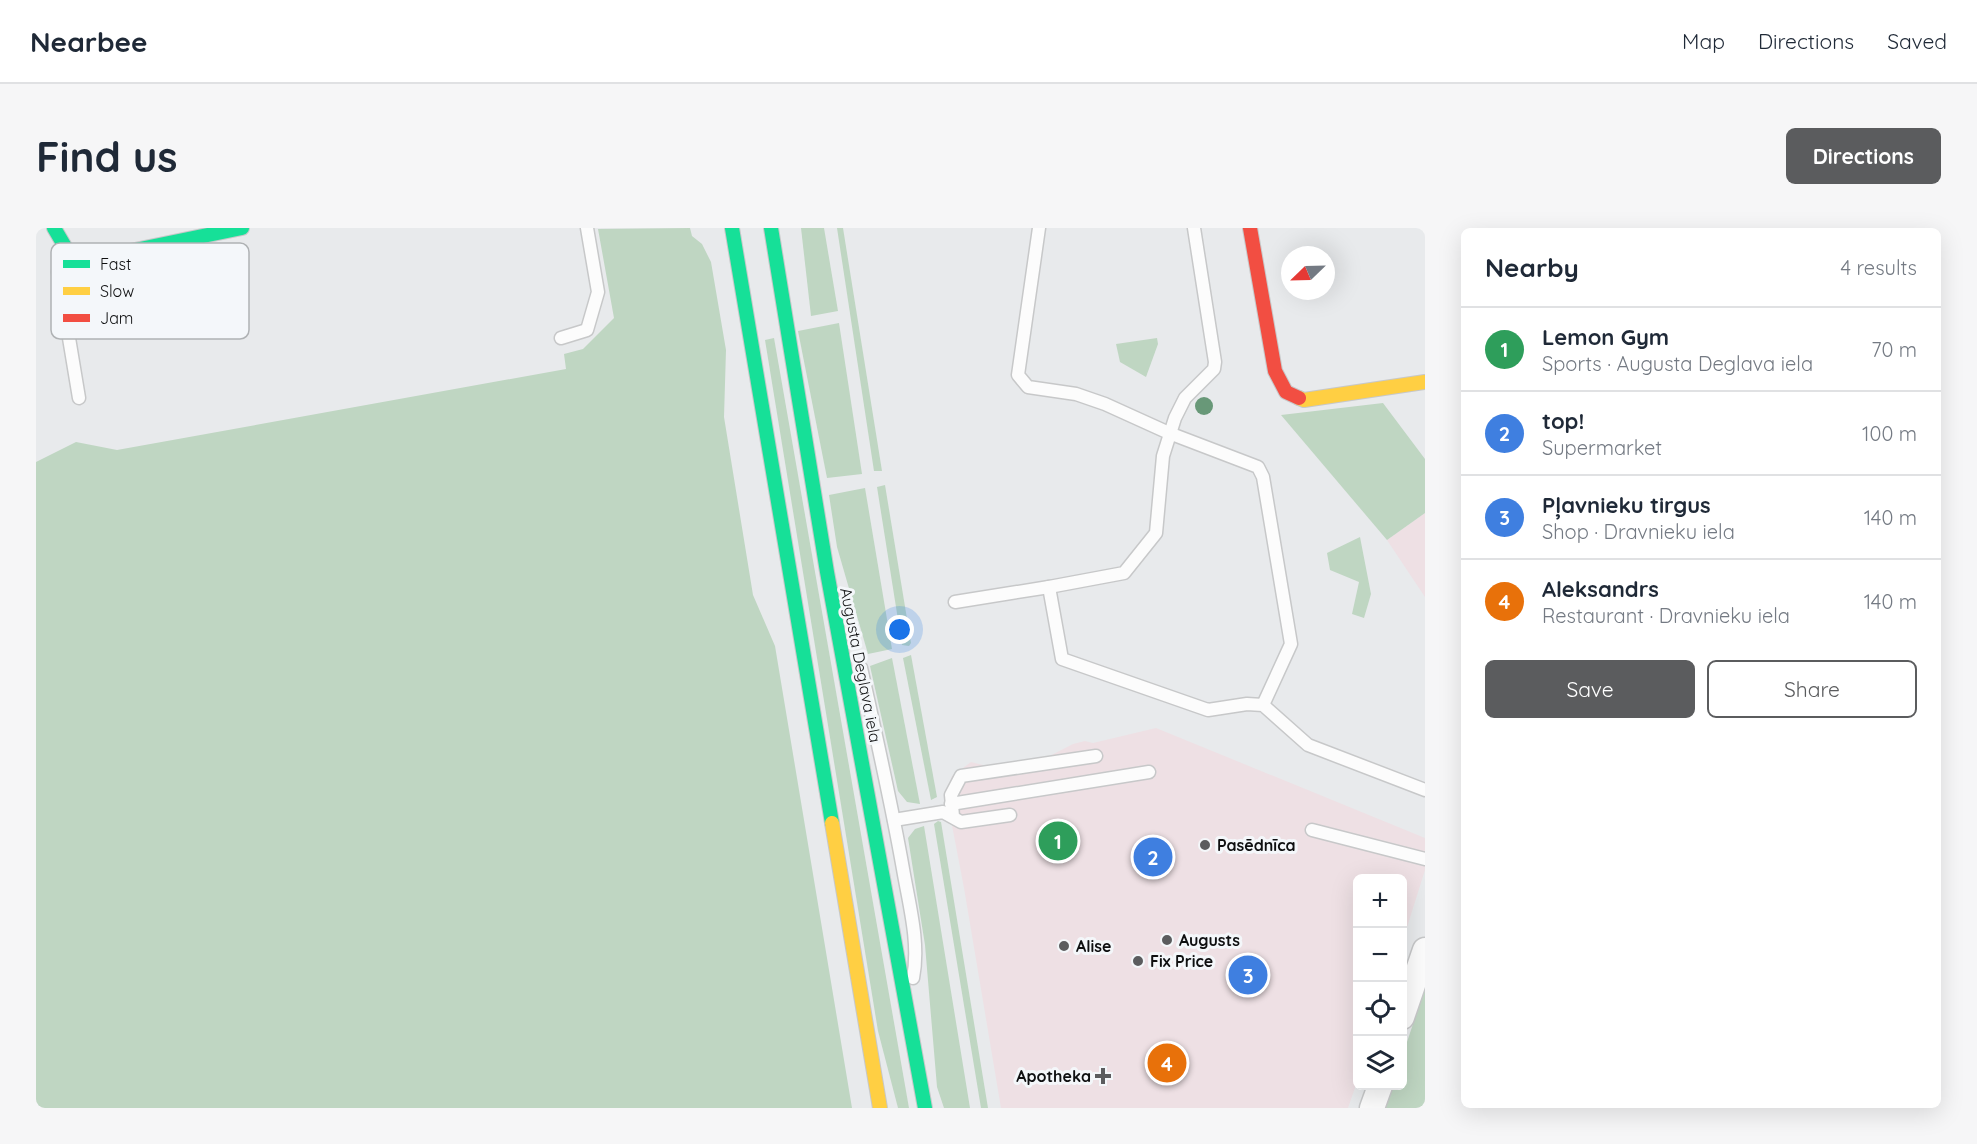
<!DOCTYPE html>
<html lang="en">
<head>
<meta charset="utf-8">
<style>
	body { margin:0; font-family:Quicksand,sans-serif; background:#f6f6f7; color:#1f2937 }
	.controls { position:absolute; right:18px; bottom:18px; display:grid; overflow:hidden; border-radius:9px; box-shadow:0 6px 24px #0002 }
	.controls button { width:54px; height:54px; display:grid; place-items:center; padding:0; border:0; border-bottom:2px solid #e0e1e3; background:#fff; color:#1f2937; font:30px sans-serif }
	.compass { position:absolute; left:1245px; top:18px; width:54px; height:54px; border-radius:50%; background:#fff; box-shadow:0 6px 24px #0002; rotate:247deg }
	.you { position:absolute; left:864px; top:402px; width:21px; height:21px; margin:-15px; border:4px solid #fff; border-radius:50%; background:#1a73e8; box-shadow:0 0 0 9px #1a73e833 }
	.badge { display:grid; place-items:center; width:39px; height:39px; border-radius:50%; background:#5b5c5e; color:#fff; font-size:20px; font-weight:700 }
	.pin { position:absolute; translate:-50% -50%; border:3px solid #fff; box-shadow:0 2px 6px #0006 }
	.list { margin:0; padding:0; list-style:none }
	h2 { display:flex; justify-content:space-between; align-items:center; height:78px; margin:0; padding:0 24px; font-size:26px }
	h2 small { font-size:20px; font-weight:400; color:#747a83 }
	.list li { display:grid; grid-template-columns:39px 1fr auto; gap:18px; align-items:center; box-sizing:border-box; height:84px; padding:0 24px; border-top:2px solid #e0e1e3 }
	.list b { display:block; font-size:22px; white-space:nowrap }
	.list p { margin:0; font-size:20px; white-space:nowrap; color:#747a83 }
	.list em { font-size:20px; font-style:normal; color:#747a83 }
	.actions { display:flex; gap:12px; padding:18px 24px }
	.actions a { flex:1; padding:14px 0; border:2px solid #5b5c5e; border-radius:9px; text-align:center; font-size:21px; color:#5b5c5e }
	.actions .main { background:#5b5c5e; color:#fff }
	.icon { flex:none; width:33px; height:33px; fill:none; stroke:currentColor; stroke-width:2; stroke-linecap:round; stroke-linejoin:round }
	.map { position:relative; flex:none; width:1389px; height:880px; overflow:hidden; border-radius:9px }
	header { display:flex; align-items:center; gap:36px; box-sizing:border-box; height:84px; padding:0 30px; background:#fff; border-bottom:2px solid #e0e1e3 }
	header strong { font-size:28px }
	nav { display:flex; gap:33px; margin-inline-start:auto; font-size:21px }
	.intro { display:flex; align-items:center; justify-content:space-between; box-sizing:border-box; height:144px; padding:0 36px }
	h1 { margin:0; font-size:42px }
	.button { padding:15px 27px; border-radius:9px; background:#5b5c5e; color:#fff; font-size:21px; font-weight:700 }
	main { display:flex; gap:36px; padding:0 36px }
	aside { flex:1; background:#fff; border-radius:9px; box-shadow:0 6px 24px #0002 }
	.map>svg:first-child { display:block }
	.commercial { fill:#eee0e4 }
	.green { fill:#bfd6c2 }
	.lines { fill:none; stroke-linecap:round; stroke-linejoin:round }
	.lane-casing { stroke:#c7c8c9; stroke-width:15 }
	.street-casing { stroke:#c7c8c9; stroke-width:27 }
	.fast-casing { stroke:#c7c8c9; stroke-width:16 }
	.slow-casing { stroke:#c7c8c9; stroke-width:16 }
	.jam-casing { stroke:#c7c8c9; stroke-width:16 }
	.lane { stroke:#fcfcfc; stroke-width:12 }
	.street { stroke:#fcfcfc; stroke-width:24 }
	.fast { stroke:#16e098; stroke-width:14 }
	.slow { stroke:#ffcf43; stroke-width:14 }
	.jam { stroke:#f24e42; stroke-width:14 }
	.tree { fill:#689878 }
	.poi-dot { fill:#5b5c5e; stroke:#f4f7fa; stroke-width:2 }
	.labels { text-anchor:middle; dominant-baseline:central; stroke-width:6; stroke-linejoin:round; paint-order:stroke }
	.street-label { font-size:16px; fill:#0f1011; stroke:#f4f7fa }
	.poi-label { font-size:16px; font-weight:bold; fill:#0f1011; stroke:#f4f7fa; text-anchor:start }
	.key { fill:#f4f7fa; stroke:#afb2b4; stroke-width:1.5 }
	.key-label { font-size:16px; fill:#0f1011 }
</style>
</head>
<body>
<header>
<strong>Nearbee</strong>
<nav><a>Map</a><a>Directions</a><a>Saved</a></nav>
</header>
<div class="intro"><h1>Find us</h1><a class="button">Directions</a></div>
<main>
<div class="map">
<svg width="1389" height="880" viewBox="0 0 1389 880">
	<rect width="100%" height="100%" fill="#e8eaec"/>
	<g class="commercial">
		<path d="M1389,285V369L1351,312Z"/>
		<path d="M1120,500L1389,610V642L1367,712L1366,650H1322V851L1312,880H965L928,660L910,566L916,548L935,534L955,539L1002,534L1037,516L1049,513L1057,515Z"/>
	</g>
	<g class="green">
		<path d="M654,0L656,8L666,16L675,34L690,122L688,189L717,367L739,418L816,880H0V234L40,214L81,222L530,141L528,126L547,121L578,90L562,1Z"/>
		<path d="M765,0H788L802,83L775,88Z"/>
		<path d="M801,0H807L846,243H838Z"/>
		<path d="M803,95L826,246L791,250L762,103Z"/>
		<path d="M738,110L873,880H862L842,803L729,112Z"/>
		<path d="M1121,110L1122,116L1110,149L1084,134L1080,116Z"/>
		<path d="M1347,175L1389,231V285L1351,312L1245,187Z"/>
		<path d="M849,257L875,415L873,418L866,417L841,259Z"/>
		<path d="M829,260L856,421L832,426L801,319L793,267Z"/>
		<path d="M1324,309L1335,366L1328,390L1316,386L1323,354L1294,342L1291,325Z"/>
		<path d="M875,427L901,569L895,572L867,430Z"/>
		<path d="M856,430L884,576L871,574L862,563L834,438Z"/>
		<path d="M902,593L905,594L952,880H945L898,596Z"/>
		<path d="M888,598L934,880H908L901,859L889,717L872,610L879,601Z"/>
		<path d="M1389,760V880H1348L1356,858H1366L1367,826Z"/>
	</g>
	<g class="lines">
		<defs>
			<g id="lane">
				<path d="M1003,0L982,147L992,159L1040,166L1069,176L1133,205L1222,239L1227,249L1255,416L1227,477"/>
				<path d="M1158,0L1179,134L1178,141L1149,170L1139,190L1127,228L1120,305L1088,345L1013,359L1026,431L1172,482L1211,476L1227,477L1272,517L1389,562"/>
				<path d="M30,23L22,44L43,170"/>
				<path d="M525,110L551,102L562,64L551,0"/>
				<path d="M919,374L1013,359"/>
				<path d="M825,440C840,507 855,573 867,641C873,676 884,715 877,750"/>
				<path d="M915,576L1113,544"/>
				<path d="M917,588L915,567L925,548L1060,528"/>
				<path d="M858,592L907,584L925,594L974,587"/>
				<path d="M1276,602L1389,631"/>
			</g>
			<g id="street">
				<path d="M1366,789L1389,722"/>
				<path d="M1336,880L1344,858"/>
			</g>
			<g id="fast">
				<path d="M18,0L31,22L47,29L94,23L206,0"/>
				<path d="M696,0L796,595"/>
				<path d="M735,0L791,344L889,880"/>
			</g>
			<g id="slow">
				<path d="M1263,170L1268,172L1389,154"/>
				<path d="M796,595L844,880"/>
			</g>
			<path id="jam" d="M1214,0L1239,143L1250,164L1263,170"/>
		</defs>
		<use href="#lane" class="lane-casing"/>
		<use href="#street" class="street-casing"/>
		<use href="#fast" class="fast-casing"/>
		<use href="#slow" class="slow-casing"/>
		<use href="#jam" class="jam-casing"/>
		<use href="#lane" class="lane"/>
		<use href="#street" class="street"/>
		<use href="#fast" class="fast"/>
		<use href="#slow" class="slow"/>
		<use href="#jam" class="jam"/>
	</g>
	<circle class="tree" cx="1168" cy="178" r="9"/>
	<g class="poi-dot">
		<circle cx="1169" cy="617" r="6"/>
		<circle cx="1131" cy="712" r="6"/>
		<circle cx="1028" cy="718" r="6"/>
		<circle cx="1102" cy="733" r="6"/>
		<path d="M1064 839h6v6h6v6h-6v6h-6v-6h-6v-6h6z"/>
	</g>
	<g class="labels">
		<g class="street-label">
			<text transform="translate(825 437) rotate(79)">Augusta Deglava iela</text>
		</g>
		<g class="poi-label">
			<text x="1181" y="617">Pasēdnīca</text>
			<text x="1143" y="712">Augusts</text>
			<text x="1040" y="718">Alise</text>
			<text x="1114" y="733">Fix Price</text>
			<text x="1055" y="848" text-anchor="end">Apotheka</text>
		</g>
	</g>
	<rect x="15" y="15" width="198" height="96" rx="9" class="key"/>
	<rect x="27" y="32" width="27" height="8" fill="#16e098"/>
	<rect x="27" y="59" width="27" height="8" fill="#ffcf43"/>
	<rect x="27" y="86" width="27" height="8" fill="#f24e42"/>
	<g class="key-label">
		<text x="64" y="42">Fast</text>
		<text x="64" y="69">Slow</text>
		<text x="64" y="96">Jam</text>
	</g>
</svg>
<div class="controls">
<button>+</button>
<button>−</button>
<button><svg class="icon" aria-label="locate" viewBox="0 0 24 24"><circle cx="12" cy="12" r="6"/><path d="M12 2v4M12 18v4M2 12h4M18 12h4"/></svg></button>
<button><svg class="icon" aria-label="layers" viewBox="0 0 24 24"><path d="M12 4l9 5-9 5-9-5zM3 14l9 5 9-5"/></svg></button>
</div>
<svg class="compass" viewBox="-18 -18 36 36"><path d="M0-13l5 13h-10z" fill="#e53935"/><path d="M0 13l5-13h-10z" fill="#747a83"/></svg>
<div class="you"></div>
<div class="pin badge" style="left:1022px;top:613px;background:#2e9e5b">1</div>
<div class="pin badge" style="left:1117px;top:629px;background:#3f7fe0">2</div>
<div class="pin badge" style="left:1212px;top:747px;background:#3f7fe0">3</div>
<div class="pin badge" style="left:1131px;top:835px;background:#e8710a">4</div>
</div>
<aside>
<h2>Nearby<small>4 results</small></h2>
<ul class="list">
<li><span class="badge" style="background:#2e9e5b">1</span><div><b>Lemon Gym</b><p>Sports · Augusta Deglava iela</p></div><em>70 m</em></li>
<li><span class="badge" style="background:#3f7fe0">2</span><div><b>top!</b><p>Supermarket</p></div><em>100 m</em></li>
<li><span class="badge" style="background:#3f7fe0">3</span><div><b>Pļavnieku tirgus</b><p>Shop · Dravnieku iela</p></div><em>140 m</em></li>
<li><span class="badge" style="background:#e8710a">4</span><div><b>Aleksandrs</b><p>Restaurant · Dravnieku iela</p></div><em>140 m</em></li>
</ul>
<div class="actions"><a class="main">Save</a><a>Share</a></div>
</aside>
</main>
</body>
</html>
